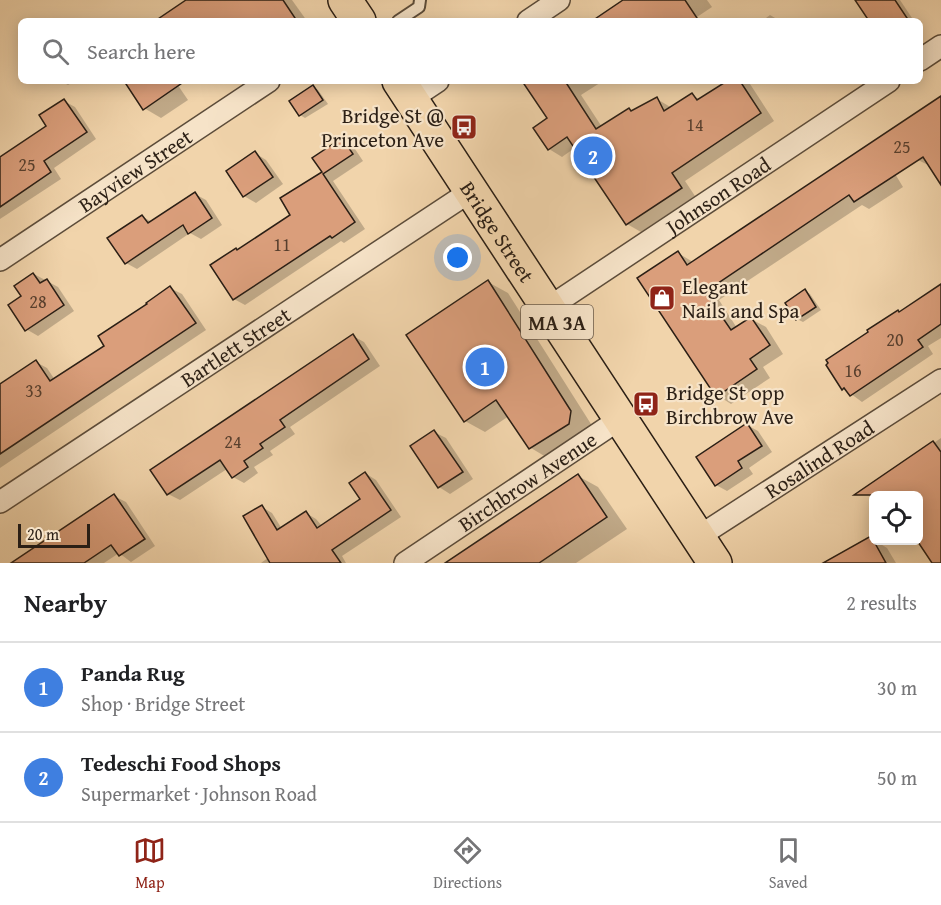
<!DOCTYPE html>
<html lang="en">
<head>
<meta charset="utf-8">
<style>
	body { margin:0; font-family:"Gentium Book Plus",serif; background:#f2f2f2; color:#202124 }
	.controls { position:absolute; right:18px; bottom:18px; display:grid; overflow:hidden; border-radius:9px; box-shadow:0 3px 15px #0003 }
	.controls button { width:54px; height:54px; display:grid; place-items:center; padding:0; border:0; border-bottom:2px solid #e0e0e0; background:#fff; color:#202124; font:30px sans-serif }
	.scale { position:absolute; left:18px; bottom:15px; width:72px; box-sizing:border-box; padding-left:6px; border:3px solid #2b1f15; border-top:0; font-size:16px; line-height:21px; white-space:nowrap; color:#2b1f15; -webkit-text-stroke:4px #f6e3c8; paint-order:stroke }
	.you { position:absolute; left:458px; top:258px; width:21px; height:21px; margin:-15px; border:4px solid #fff; border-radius:50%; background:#1a73e8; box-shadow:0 0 0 9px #1a73e833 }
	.badge { display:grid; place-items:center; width:39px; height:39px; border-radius:50%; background:#8f2418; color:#fff; font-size:20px; font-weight:700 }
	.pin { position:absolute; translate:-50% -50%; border:3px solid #fff; box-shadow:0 2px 6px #0006 }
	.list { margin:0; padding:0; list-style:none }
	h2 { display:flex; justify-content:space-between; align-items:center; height:78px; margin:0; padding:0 24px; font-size:26px }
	h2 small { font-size:20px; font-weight:400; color:#757577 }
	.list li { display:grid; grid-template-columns:39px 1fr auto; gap:18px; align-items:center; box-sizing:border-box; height:90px; padding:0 24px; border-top:2px solid #e0e0e0 }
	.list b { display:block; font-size:22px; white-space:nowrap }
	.list p { margin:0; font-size:20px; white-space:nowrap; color:#757577 }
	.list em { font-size:20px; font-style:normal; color:#757577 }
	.icon { flex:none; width:33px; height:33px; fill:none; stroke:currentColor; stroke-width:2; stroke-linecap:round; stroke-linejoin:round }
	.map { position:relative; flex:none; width:941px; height:563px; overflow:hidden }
	.search { position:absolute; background:#fff; box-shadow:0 3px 15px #0003; left:18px; right:18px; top:18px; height:66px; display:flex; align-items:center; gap:15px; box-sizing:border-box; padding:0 21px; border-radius:9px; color:#757577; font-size:22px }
	.sheet { height:258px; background:#fff }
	nav { display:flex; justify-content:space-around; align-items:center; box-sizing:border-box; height:84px; border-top:2px solid #e0e0e0; background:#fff; font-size:16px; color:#757577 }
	nav a { display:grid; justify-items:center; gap:3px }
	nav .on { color:#8f2418 }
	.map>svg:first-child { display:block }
	.shadow { fill:#0003 }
	.building { fill:#da9e7b; stroke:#2b1f15; stroke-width:1.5 }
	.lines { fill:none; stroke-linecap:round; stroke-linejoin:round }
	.service-casing { stroke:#5c4c3a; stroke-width:14 }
	.minor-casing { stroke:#5c4c3a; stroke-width:24 }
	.primary-casing { stroke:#2b1f15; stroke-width:36 }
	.service { stroke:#f6e3c8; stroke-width:10 }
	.minor { stroke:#f6e3c8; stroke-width:21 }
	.primary { stroke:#f1d4ab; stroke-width:33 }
	.labels { text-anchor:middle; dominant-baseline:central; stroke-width:4.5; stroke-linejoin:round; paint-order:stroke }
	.number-label { font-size:18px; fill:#573f2e }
	.shield { fill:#f6e3c8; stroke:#685a4b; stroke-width:1.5 }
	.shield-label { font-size:20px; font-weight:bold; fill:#2b1f15 }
	.poi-label { font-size:21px; fill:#2b1f15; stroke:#f6e3c8; text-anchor:start }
	.street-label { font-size:21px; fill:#2b1f15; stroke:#f6e3c8 }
</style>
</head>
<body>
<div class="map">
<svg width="941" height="563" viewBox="0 0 941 563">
	<rect width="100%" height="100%" fill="#f1d4ab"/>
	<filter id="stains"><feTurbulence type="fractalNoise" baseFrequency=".00333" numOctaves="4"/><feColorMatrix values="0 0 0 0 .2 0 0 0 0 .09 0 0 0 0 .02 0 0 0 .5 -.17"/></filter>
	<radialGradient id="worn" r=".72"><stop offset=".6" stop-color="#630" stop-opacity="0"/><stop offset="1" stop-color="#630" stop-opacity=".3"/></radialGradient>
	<g class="shadow">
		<path d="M188,0H292L307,21H158Z"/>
		<path d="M626,0H707L712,7L691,21H595Z"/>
		<path d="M857,0H900L914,21H871Z"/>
		<path d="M770,15L780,21H762Z"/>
		<path d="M60,81H75L68,85Z"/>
		<path d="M125,81H175L188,100L161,118L144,108Z"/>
		<path d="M524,81H603L581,95L602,127L629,109L633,112L657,99L672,108L692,95L701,100L729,81H744L750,84L774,121L685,181L695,196L641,232L627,224L576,147L562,157L549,149V119Z"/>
		<path d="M313,87L318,90L328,104L305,118L300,115L291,102Z"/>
		<path d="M941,98V159L930,166L918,160Z"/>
		<path d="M64,101L75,107L96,139L54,168L61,179L0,219V159L48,126Z"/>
		<path d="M342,140L353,146L363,161L333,181L365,229L344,243L341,241L245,305L234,299L212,266L239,251L292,216L324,173Z"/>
		<path d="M255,153L266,160L283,184L256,203L244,196Z"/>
		<path d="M883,154L903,187L869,209L862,205L719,300L737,328L751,319L766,327L783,354L763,367L770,378L731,404L717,395L678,253L693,262Z"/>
		<path d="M195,194L206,200L222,225L201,239L190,233L137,269L126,263L143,217L152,222Z"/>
		<path d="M34,274L58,287L74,311L38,336L26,329L23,297Z"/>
		<path d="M488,282L508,293L591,424L589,436L551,460L531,448L509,416L485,432L465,421Z"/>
		<path d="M941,285V338L928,346L933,354L862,402L843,388L900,313Z"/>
		<path d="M170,288L182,294L206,330L0,468V386L36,362L47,368L55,380L106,346L149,304Z"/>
		<path d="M805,291L810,294L821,310L803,322L797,319L787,303Z"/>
		<path d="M353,336L364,342L380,366L290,427L295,434L270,451L273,455L254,467L258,473L244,483L233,477L227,469L180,500L168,494Z"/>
		<path d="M747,425L758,431L772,452L749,468L753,474L727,491L716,485Z"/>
		<path d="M434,432L446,438L473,479L450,494L439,487Z"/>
		<path d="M941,438V563H933L918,539V496H874V501L870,496L878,492L873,485Z"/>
		<path d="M365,473L376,480L401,517L342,556L346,563H261L269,557L262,507L272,513L282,529L306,513L316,519L322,526L362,499Z"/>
		<path d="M578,476L598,487L627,529L576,563H447Z"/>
		<path d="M114,496L126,502L155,546L131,562L119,553L104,563H14Z"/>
		<path d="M871,538L887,548L896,563H826Z"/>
	</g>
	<g class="building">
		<path d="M186,0H283L297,21H155Z"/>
		<path d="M623,0H685L699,21H592Z"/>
		<path d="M855,0H895L909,21H869Z"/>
		<path d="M124,81H185L143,110Z"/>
		<path d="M522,81H565L596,129L629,108L631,111L657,97L664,111L692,93L697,100L727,81H740L761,113L672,173L682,188L626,225L567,137L548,150L533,128L547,118Z"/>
		<path d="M313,85L323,100L299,116L289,101Z"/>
		<path d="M941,96V185L923,157L854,202L849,195L705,292L731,330L751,317L770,345L750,359L757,369L716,397L637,278L678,251L687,265Z"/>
		<path d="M64,99L87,132L44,161L51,172L0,207V157L46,126L39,115Z"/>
		<path d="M342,138L353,154L323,174L355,222L332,238L330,236L233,300L210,265L236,248L237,250L290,215L280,198L322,172L312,158Z"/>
		<path d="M255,151L273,177L243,197L226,171Z"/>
		<path d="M195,192L212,218L188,234L183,225L125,264L107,238L142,215L148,223Z"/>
		<path d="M33,273L40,283L47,279L64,305L25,331L8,305L21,296L14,286Z"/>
		<path d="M488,280L571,411L569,424L529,449L496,400L464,422L406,335Z"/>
		<path d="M941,284V324L918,340L923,347L850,396L844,388L842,390L826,365L828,363L826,360L868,332L867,330L898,310L899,312Z"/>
		<path d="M170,286L196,323L0,454V384L36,360L50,381L104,346L98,336L147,304L146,303Z"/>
		<path d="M805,289L816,307L796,320L785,303Z"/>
		<path d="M353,334L369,359L280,420L285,427L260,444L263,448L244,461L248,467L232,478L220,460L167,495L150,470Z"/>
		<path d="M747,423L762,446L738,461L742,468L715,486L696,457Z"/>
		<path d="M434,430L463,472L438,488L410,446Z"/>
		<path d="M933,441L941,452V563H932L918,542V495H854Z"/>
		<path d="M365,472L391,510L332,550L341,563H270L243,516L262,505L277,530L306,511L317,528L360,499L349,483Z"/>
		<path d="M578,474L607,517L539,563H445Z"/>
		<path d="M114,494L145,539L119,556L111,545L84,563H11Z"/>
		<path d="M871,536L886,563H823Z"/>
	</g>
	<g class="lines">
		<defs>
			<path id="service" d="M398,21L419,7L420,0"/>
			<g id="minor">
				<path d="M528,21L559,0"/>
				<path d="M920,60L941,46"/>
				<path d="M411,99L438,81"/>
				<path id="s1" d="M0,260L269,81"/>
				<path id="s2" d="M548,308L889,81"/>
				<path id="s3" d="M0,502L471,191"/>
				<path id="s4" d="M698,537L941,380"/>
				<path id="s5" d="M405,563L620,419"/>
			</g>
			<g id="primary">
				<path d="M345,0L359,21"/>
				<path id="s6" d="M399,81L715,563"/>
			</g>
		</defs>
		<use href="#service" class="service-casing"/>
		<use href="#minor" class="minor-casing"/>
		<use href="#primary" class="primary-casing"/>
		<use href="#service" class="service"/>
		<use href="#minor" class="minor"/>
		<use href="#primary" class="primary"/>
	</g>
	<defs>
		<symbol id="bus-square" viewBox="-11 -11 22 22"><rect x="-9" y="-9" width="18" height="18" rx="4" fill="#8f2418" stroke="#f6e3c8"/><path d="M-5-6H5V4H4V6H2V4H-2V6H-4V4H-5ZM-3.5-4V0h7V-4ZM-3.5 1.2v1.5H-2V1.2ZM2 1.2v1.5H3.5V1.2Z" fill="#fff"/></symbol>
		<symbol id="shop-square" viewBox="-11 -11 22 22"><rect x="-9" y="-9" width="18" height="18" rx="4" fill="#8f2418" stroke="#f6e3c8"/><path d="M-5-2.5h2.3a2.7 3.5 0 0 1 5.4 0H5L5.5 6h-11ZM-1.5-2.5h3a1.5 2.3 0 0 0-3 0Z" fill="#fff"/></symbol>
	</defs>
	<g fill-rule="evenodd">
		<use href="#bus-square" x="449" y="112" width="30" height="30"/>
		<use href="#shop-square" x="647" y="283" width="30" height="30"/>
		<use href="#bus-square" x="631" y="389" width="30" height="30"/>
	</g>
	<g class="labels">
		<g class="number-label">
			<text x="695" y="124">14</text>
			<text x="902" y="146">25</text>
			<text x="27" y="164">25</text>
			<text x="282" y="244">11</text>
			<text x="38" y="301">28</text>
			<text x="895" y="339">20</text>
			<text x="853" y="370">16</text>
			<text x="34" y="390">33</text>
			<text x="233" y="441">24</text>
		</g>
		<rect class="shield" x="521" y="305" width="72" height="34" rx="4.5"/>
		<g class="shield-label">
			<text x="557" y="322">MA 3A</text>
		</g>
		<g class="poi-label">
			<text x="444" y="115" text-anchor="end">Bridge St @<tspan x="444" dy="24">Princeton Ave</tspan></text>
			<text x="682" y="286">Elegant<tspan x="682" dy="24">Nails and Spa</tspan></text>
			<text x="666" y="392">Bridge St opp<tspan x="666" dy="24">Birchbrow Ave</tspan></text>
		</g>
		<g class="street-label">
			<text stroke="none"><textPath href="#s1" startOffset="162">Bayview Street</textPath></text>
			<text stroke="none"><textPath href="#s2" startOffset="204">Johnson Road</textPath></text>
			<text stroke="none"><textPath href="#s6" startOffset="180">Bridge Street</textPath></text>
			<text stroke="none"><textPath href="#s3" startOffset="282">Bartlett Street</textPath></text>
			<text stroke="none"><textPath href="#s4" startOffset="144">Rosalind Road</textPath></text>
			<text stroke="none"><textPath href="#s5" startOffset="147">Birchbrow Avenue</textPath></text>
		</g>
	</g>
	<rect width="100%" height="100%" filter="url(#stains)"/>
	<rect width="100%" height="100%" fill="url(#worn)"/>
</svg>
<div class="controls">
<button><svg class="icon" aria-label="locate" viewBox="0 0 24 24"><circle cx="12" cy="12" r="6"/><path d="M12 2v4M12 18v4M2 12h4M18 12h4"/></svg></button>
</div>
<div class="scale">20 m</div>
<div class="you"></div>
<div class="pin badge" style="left:485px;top:367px;background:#3f7fe0">1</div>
<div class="pin badge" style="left:593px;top:156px;background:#3f7fe0">2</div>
<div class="search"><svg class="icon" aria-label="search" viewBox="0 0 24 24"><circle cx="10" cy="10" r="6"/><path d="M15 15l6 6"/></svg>Search here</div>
</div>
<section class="sheet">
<h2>Nearby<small>2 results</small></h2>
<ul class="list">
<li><span class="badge" style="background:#3f7fe0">1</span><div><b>Panda Rug</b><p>Shop · Bridge Street</p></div><em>30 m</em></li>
<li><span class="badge" style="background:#3f7fe0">2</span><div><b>Tedeschi Food Shops</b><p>Supermarket · Johnson Road</p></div><em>50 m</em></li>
</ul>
</section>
<nav>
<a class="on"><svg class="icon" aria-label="map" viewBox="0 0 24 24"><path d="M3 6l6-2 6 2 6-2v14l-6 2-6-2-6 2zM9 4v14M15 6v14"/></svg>Map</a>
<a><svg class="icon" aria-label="directions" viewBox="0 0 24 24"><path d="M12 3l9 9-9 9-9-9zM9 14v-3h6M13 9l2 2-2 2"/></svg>Directions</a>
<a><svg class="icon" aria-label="saved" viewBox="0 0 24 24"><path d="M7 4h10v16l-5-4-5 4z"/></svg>Saved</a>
</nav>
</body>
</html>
